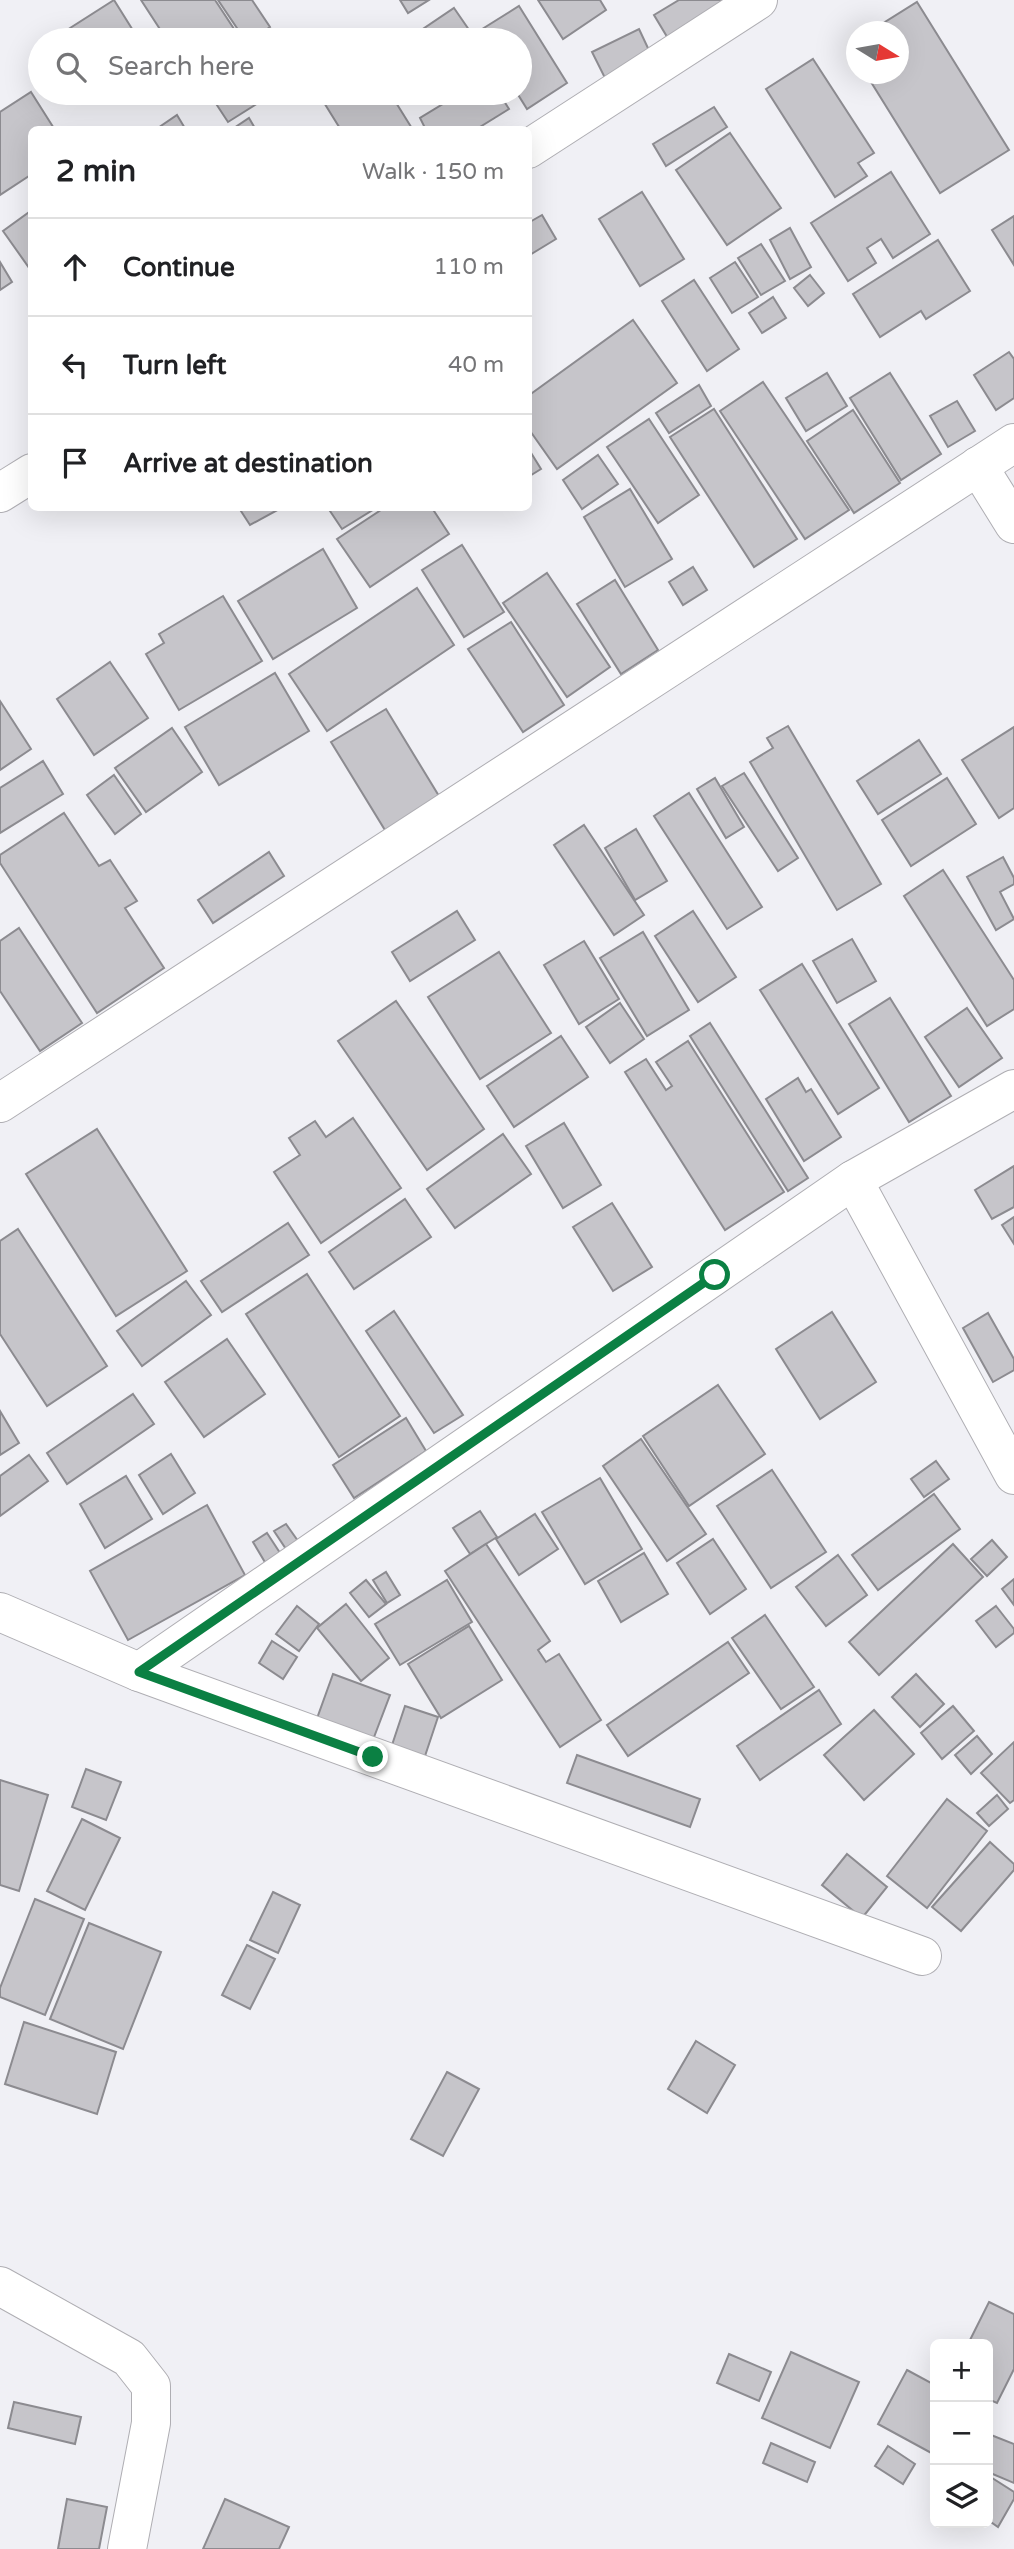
<!DOCTYPE html>
<html lang="en">
<head>
<meta charset="utf-8">
<style>
	body { margin:0; font-family:"Varela Round",sans-serif; background:#f2f2f2; color:#202124 }
	.controls { position:absolute; right:21px; bottom:21px; display:grid; overflow:hidden; border-radius:10px; box-shadow:0 7px 28px #0002 }
	.controls button { width:63px; height:63px; display:grid; place-items:center; padding:0; border:0; border-bottom:2px solid #e0e0e0; background:#fff; color:#202124; font:35px sans-serif }
	.compass { position:absolute; left:846px; top:21px; width:63px; height:63px; border-radius:50%; background:#fff; box-shadow:0 7px 28px #0002; rotate:101deg }
	.stop { position:absolute; width:21px; height:21px; margin:-16px; border:5px solid #0b8043; border-radius:50%; background:#fff }
	.stop.end { background:#0b8043; border-color:#fff; box-shadow:0 2px 7px #0008 }
	.list { margin:0; padding:0; list-style:none }
	h2 { display:flex; justify-content:space-between; align-items:center; height:91px; margin:0; padding:0 28px; font-size:30px }
	h2 small { font-size:23px; font-weight:400; color:#757577 }
	.list li { display:grid; grid-template-columns:46px 1fr auto; gap:21px; align-items:center; box-sizing:border-box; height:98px; padding:0 28px; border-top:2px solid #e0e0e0 }
	.list b { display:block; font-size:26px; white-space:nowrap }
	.list em { font-size:23px; font-style:normal; color:#757577 }
	.icon { flex:none; width:38px; height:38px; fill:none; stroke:currentColor; stroke-width:2; stroke-linecap:round; stroke-linejoin:round }
	.map { position:relative; flex:none; width:1014px; height:2549px; overflow:hidden }
	.search { position:absolute; background:#fff; box-shadow:0 7px 28px #0002; left:28px; top:28px; width:504px; height:77px; display:flex; align-items:center; gap:18px; box-sizing:border-box; padding:0 24px; border-radius:38px; color:#757577; font-size:26px }
	.panel { position:absolute; background:#fff; box-shadow:0 7px 28px #0002; left:28px; top:126px; width:504px; height:385px; border-radius:10px }
	.map>svg:first-child { display:block }
	.building { fill:#c6c5ca; stroke:#8c8b90; stroke-width:2 }
	.lines { fill:none; stroke-linecap:round; stroke-linejoin:round }
	.minor-casing { stroke:#afaeb3; stroke-width:40 }
	.minor { stroke:#fff; stroke-width:38 }
	.route { stroke:#0b8043; stroke-width:9 }
</style>
</head>
<body>
<div class="map">
<svg width="1014" height="2549" viewBox="0 0 1014 2549">
	<rect width="100%" height="100%" fill="#f0f0f5"/>
	<g class="building">
		<path d="M114,0L139,40H74L67,30Z"/>
		<path d="M141,0H215L240,38L237,40H167Z"/>
		<path d="M218,0H252L270,27L251,40H245Z"/>
		<path d="M400,0H429L408,13Z"/>
		<path d="M538,0H600L606,10L563,39Z"/>
		<path d="M679,0H742L672,45L654,15Z"/>
		<path d="M917,2L1009,150L940,193L866,74H898V32H869Z"/>
		<path d="M519,6L567,83L527,109L517,93H520V40H485L479,31Z"/>
		<path d="M454,8L476,40H418L414,35Z"/>
		<path d="M639,29L655,63L609,86L592,52Z"/>
		<path d="M813,59L874,153L858,163L867,176L835,197L766,89Z"/>
		<path d="M31,92L55,130H32V174L0,195V112Z"/>
		<path d="M209,93H274L228,122Z"/>
		<path d="M318,93H390L413,130H341Z"/>
		<path d="M461,93H499L509,109L475,130H426L420,118Z"/>
		<path d="M714,107L727,127L666,166L653,144Z"/>
		<path d="M177,115L186,130H155Z"/>
		<path d="M249,118L256,130H231Z"/>
		<path d="M730,133L781,208L727,245L676,170Z"/>
		<path d="M891,172L930,234L893,258L881,239L867,248L876,263L848,281L811,223Z"/>
		<path d="M642,192L684,259L640,286L599,219Z"/>
		<path d="M32,210V272L3,231Z"/>
		<path d="M542,215L556,239L528,256V223Z"/>
		<path d="M1014,216V265L992,230Z"/>
		<path d="M790,228L811,267L790,279L770,240Z"/>
		<path d="M938,240L970,291L926,319L921,311L880,337L853,294Z"/>
		<path d="M761,244L785,281L761,295L738,258Z"/>
		<path d="M0,262L12,282L0,290Z"/>
		<path d="M735,262L758,297L732,313L710,278Z"/>
		<path d="M810,275L824,293L808,306L794,288Z"/>
		<path d="M694,280L739,349L707,371L662,301Z"/>
		<path d="M773,297L786,318L762,333L749,313Z"/>
		<path d="M633,320L677,383L557,469L528,428V396Z"/>
		<path d="M1009,352L1014,359V398L996,410L974,375Z"/>
		<path d="M827,373L847,406L806,431L786,398Z"/>
		<path d="M890,373L941,454L901,480L850,398Z"/>
		<path d="M763,382L849,510L805,539L720,411Z"/>
		<path d="M699,385L711,406L669,433L656,413Z"/>
		<path d="M957,401L975,431L948,447L930,416Z"/>
		<path d="M714,409L797,539L754,567L670,437Z"/>
		<path d="M853,410L900,483L854,513L807,441Z"/>
		<path d="M649,419L699,495L658,523L607,447Z"/>
		<path d="M528,448L541,469L528,477Z"/>
		<path d="M598,455L618,484L582,509L563,480Z"/>
		<path d="M630,489L672,559L625,587L584,517Z"/>
		<path d="M239,508H281L250,525Z"/>
		<path d="M328,508H376L342,529Z"/>
		<path d="M384,508H432L449,534L370,587L337,539Z"/>
		<path d="M462,545L504,612L464,637L422,570Z"/>
		<path d="M323,549L357,608L273,659L238,601Z"/>
		<path d="M693,567L707,590L683,605L669,582Z"/>
		<path d="M547,573L610,667L567,697L503,603Z"/>
		<path d="M615,580L658,650L621,674L577,604Z"/>
		<path d="M417,588L454,645L327,731L289,674Z"/>
		<path d="M223,596L262,661L179,710L146,654L164,643L159,634Z"/>
		<path d="M511,622L564,705L523,732L468,649Z"/>
		<path d="M110,662L148,718L94,755L57,699Z"/>
		<path d="M275,673L309,731L219,785L185,727Z"/>
		<path d="M0,701L31,749L0,770Z"/>
		<path d="M386,709L442,801L388,835L331,742Z"/>
		<path d="M788,726L881,884L837,910L750,762L773,748L767,738Z"/>
		<path d="M1014,727V808L999,818L962,760Z"/>
		<path d="M172,728L202,772L146,812L115,768Z"/>
		<path d="M919,740L941,774L878,814L857,781Z"/>
		<path d="M43,761L63,794L0,833V788Z"/>
		<path d="M744,773L798,858L778,871L722,786Z"/>
		<path d="M114,775L141,814L115,834L87,795Z"/>
		<path d="M715,778L744,827L726,838L697,789Z"/>
		<path d="M947,778L976,824L911,866L882,820Z"/>
		<path d="M689,793L762,907L727,929L654,816Z"/>
		<path d="M64,813L99,866L110,860L137,901L125,908L164,968L97,1013L0,863V855Z"/>
		<path d="M584,825L644,915L614,935L554,845Z"/>
		<path d="M636,829L667,881L635,900L605,848Z"/>
		<path d="M269,852L284,876L213,923L198,900Z"/>
		<path d="M1003,857L1014,878V884L1000,892L1014,919L996,930L967,877Z"/>
		<path d="M943,870L1014,980V1009L987,1026L904,896Z"/>
		<path d="M457,911L475,940L410,981L392,952Z"/>
		<path d="M693,911L736,977L698,1002L655,936Z"/>
		<path d="M19,928L82,1023L40,1051L0,991V941Z"/>
		<path d="M643,932L689,1010L647,1036L600,958Z"/>
		<path d="M852,939L876,981L837,1003L813,961Z"/>
		<path d="M584,941L619,999L579,1024L544,965Z"/>
		<path d="M499,952L551,1033L480,1079L428,997Z"/>
		<path d="M802,964L879,1088L838,1114L760,990Z"/>
		<path d="M890,998L951,1096L909,1122L849,1024Z"/>
		<path d="M396,1001L484,1129L427,1170L338,1041Z"/>
		<path d="M620,1003L644,1039L610,1063L586,1027Z"/>
		<path d="M967,1008L1002,1058L959,1087L925,1037Z"/>
		<path d="M710,1023L808,1178L788,1191L690,1036Z"/>
		<path d="M561,1036L588,1077L514,1127L487,1086Z"/>
		<path d="M688,1041L784,1192L725,1230L625,1072L646,1059L666,1090L672,1086L656,1062Z"/>
		<path d="M798,1078L806,1092L811,1089L841,1137L804,1161L766,1099Z"/>
		<path d="M353,1118L401,1188L321,1243L274,1172L300,1155L289,1138L315,1121L326,1137Z"/>
		<path d="M564,1123L601,1185L563,1208L526,1146Z"/>
		<path d="M97,1129L187,1271L116,1316L26,1174Z"/>
		<path d="M503,1134L531,1174L455,1228L427,1189Z"/>
		<path d="M1014,1166V1207L992,1219L975,1190Z"/>
		<path d="M405,1199L431,1237L354,1289L329,1252Z"/>
		<path d="M612,1203L652,1267L613,1291L573,1227Z"/>
		<path d="M1014,1217V1244L1002,1225Z"/>
		<path d="M288,1223L309,1255L222,1312L201,1281Z"/>
		<path d="M18,1229L107,1366L47,1406L0,1334V1241Z"/>
		<path d="M307,1274L400,1416L339,1457L246,1314Z"/>
		<path d="M186,1281L211,1315L142,1366L117,1331Z"/>
		<path d="M394,1311L463,1415L434,1433L366,1331Z"/>
		<path d="M832,1312L876,1382L820,1419L776,1349Z"/>
		<path d="M988,1313L1014,1359V1370L993,1382L963,1328Z"/>
		<path d="M227,1339L265,1394L204,1437L165,1382Z"/>
		<path d="M718,1385L765,1454L689,1506L643,1436Z"/>
		<path d="M133,1394L154,1424L67,1484L47,1453Z"/>
		<path d="M0,1411L19,1443L0,1455Z"/>
		<path d="M406,1418L426,1451L354,1498L333,1465Z"/>
		<path d="M641,1439L706,1534L667,1561L603,1466Z"/>
		<path d="M171,1454L195,1493L163,1514L139,1475Z"/>
		<path d="M29,1455L48,1481L0,1516V1476Z"/>
		<path d="M936,1461L949,1479L924,1497L911,1479Z"/>
		<path d="M772,1470L826,1552L771,1588L717,1506Z"/>
		<path d="M126,1476L152,1519L105,1548L80,1504Z"/>
		<path d="M600,1478L642,1549L585,1584L542,1512Z"/>
		<path d="M934,1494L960,1529L878,1590L852,1555Z"/>
		<path d="M207,1505L245,1575L128,1640L90,1571Z"/>
		<path d="M480,1511L497,1537L470,1554L453,1528Z"/>
		<path d="M535,1514L558,1549L519,1575L496,1539Z"/>
		<path d="M286,1524L298,1541L286,1549L274,1531Z"/>
		<path d="M267,1533L284,1559L269,1569L253,1542Z"/>
		<path d="M713,1539L746,1589L710,1614L677,1563Z"/>
		<path d="M992,1540L1007,1557L987,1576L971,1559Z"/>
		<path d="M486,1544L550,1641L538,1650L546,1662L559,1654L601,1720L560,1747L445,1571Z"/>
		<path d="M953,1544L983,1577L879,1675L849,1642Z"/>
		<path d="M644,1553L668,1594L621,1622L598,1581Z"/>
		<path d="M838,1555L867,1595L826,1626L796,1587Z"/>
		<path d="M386,1572L400,1595L387,1603L373,1580Z"/>
		<path d="M1014,1579V1605L1002,1589Z"/>
		<path d="M366,1580L386,1604L369,1617L350,1593Z"/>
		<path d="M447,1580L472,1622L400,1665L375,1624Z"/>
		<path d="M346,1604L389,1658L361,1681L317,1628Z"/>
		<path d="M297,1606L319,1624L299,1651L276,1634Z"/>
		<path d="M996,1606L1014,1629V1633L996,1647L976,1621Z"/>
		<path d="M765,1615L814,1687L781,1709L732,1638Z"/>
		<path d="M469,1626L502,1680L441,1718L408,1664Z"/>
		<path d="M272,1641L297,1657L283,1679L259,1663Z"/>
		<path d="M728,1642L749,1673L628,1756L607,1725Z"/>
		<path d="M333,1674L390,1695L371,1745L315,1724Z"/>
		<path d="M916,1674L944,1704L920,1727L892,1697Z"/>
		<path d="M819,1690L841,1724L760,1780L737,1746Z"/>
		<path d="M405,1706L438,1717L424,1759L391,1748Z"/>
		<path d="M953,1706L974,1731L942,1759L921,1733Z"/>
		<path d="M874,1710L914,1754L864,1800L824,1755Z"/>
		<path d="M977,1736L992,1754L971,1774L955,1755Z"/>
		<path d="M1014,1742V1800L1010,1803L981,1773Z"/>
		<path d="M577,1755L700,1799L690,1827L567,1783Z"/>
		<path d="M86,1769L121,1782L106,1820L72,1807Z"/>
		<path d="M0,1780L48,1795L19,1891L0,1885Z"/>
		<path d="M997,1795L1008,1809L989,1826L977,1813Z"/>
		<path d="M947,1799L987,1831L927,1908L887,1876Z"/>
		<path d="M82,1819L120,1838L85,1910L47,1891Z"/>
		<path d="M990,1842L1014,1864V1870L961,1931L932,1907Z"/>
		<path d="M847,1854L887,1887L862,1918L822,1885Z"/>
		<path d="M273,1892L300,1905L278,1953L250,1940Z"/>
		<path d="M35,1899L84,1919L45,2015L0,1997V1988Z"/>
		<path d="M89,1923L161,1952L123,2049L50,2019Z"/>
		<path d="M247,1945L275,1959L250,2009L222,1995Z"/>
		<path d="M24,2022L116,2052L97,2114L5,2084Z"/>
		<path d="M696,2041L735,2065L707,2113L668,2089Z"/>
		<path d="M447,2072L479,2089L443,2156L411,2139Z"/>
		<path d="M989,2302L1014,2314V2369L997,2403L988,2399V2344H968Z"/>
		<path d="M791,2352L859,2382L830,2448L762,2418Z"/>
		<path d="M729,2354L771,2372L759,2401L717,2383Z"/>
		<path d="M907,2370L935,2385V2455L878,2424Z"/>
		<path d="M14,2402L81,2417L75,2444L8,2428Z"/>
		<path d="M991,2435L1014,2444V2483L988,2472V2442Z"/>
		<path d="M771,2443L815,2462L807,2482L763,2463Z"/>
		<path d="M888,2446L915,2464L903,2484L875,2466Z"/>
		<path d="M989,2476L1014,2492V2499L998,2527L988,2520Z"/>
		<path d="M67,2499L107,2507L99,2549H58Z"/>
		<path d="M225,2499L289,2527L279,2549H203Z"/>
	</g>
	<g class="lines">
		<defs>
			<g id="minor">
				<path d="M528,149L758,0"/>
				<path d="M978,466L1014,524"/>
				<path d="M0,493L32,473"/>
				<path d="M0,1103L1014,443"/>
				<path d="M853,1180L1014,1475"/>
				<path d="M0,1612L139,1672L922,1956"/>
				<path d="M139,1672L853,1180L1014,1089"/>
				<path d="M0,2286L129,2358L151,2386V2423L127,2549"/>
			</g>
		</defs>
		<use href="#minor" class="minor-casing"/>
		<use href="#minor" class="minor"/>
	</g>
	<g class="lines">
		<path class="route" d="M373,1757L139,1672L715,1275"/>
	</g>
</svg>
<div class="controls">
<button>+</button>
<button>−</button>
<button><svg class="icon" aria-label="layers" viewBox="0 0 24 24"><path d="M12 4l9 5-9 5-9-5zM3 14l9 5 9-5"/></svg></button>
</div>
<svg class="compass" viewBox="-18 -18 36 36"><path d="M0-13l5 13h-10z" fill="#e53935"/><path d="M0 13l5-13h-10z" fill="#757577"/></svg>
<div class="stop" style="left:715px;top:1275px"></div>
<div class="stop end" style="left:373px;top:1757px"></div>
<div class="search"><svg class="icon" aria-label="search" viewBox="0 0 24 24"><circle cx="10" cy="10" r="6"/><path d="M15 15l6 6"/></svg>Search here</div>
<section class="panel">
<h2>2 min<small>Walk · 150 m</small></h2>
<ul class="list">
<li><svg class="icon" aria-label="ahead" viewBox="0 0 24 24"><path d="M12 20V5M6 11l6-6 6 6"/></svg><div><b>Continue</b></div><em>110 m</em></li>
<li><svg class="icon" aria-label="left" viewBox="0 0 24 24"><path d="M17 20v-9H6M10 6l-5 5 5 5"/></svg><div><b>Turn left</b></div><em>40 m</em></li>
<li><svg class="icon" aria-label="arrive" viewBox="0 0 24 24"><path d="M6 21V4h12l-3 4 3 4H6"/></svg><div><b>Arrive at destination</b></div></li>
</ul>
</section>
</div>
</body>
</html>
